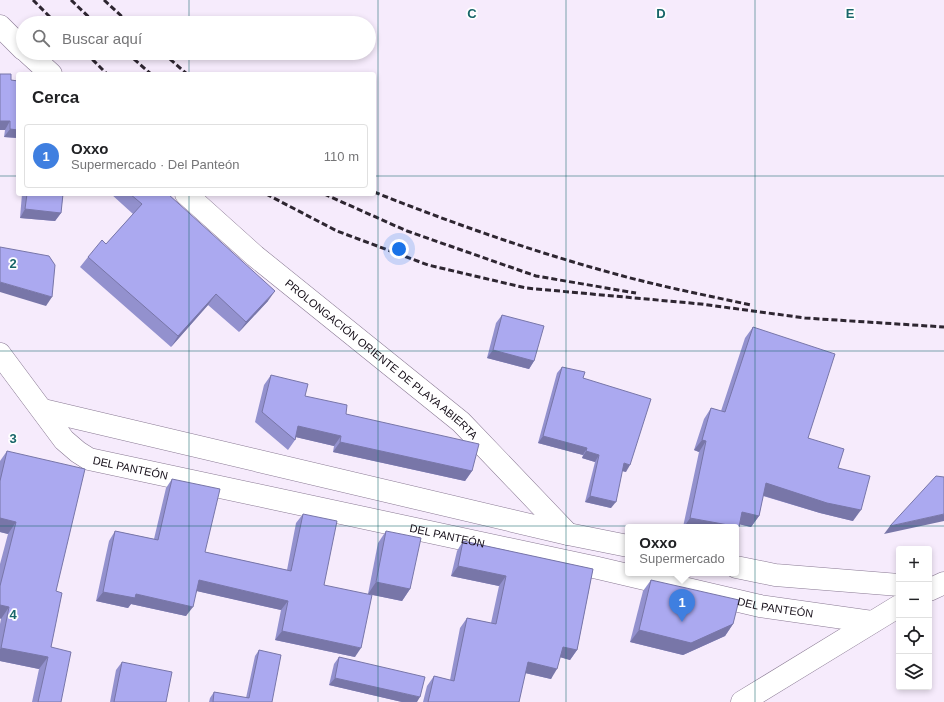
<!DOCTYPE html>
<html lang="es">
<head>
<meta charset="utf-8">
<style>
	body { margin:0; font-family:Helvetica,sans-serif; background:#f6f6f6; color:#202124 }
	.controls { position:absolute; right:12px; bottom:12px; display:grid; overflow:hidden; border-radius:4px; box-shadow:0 2px 6px #0003 }
	.controls button { width:36px; height:36px; display:grid; place-items:center; padding:0; border:0; border-bottom:1px solid #e0e0e0; background:#fff; color:#202124; font:20px sans-serif }
	.you { position:absolute; left:399px; top:249px; width:14px; height:14px; margin:-10px; border:3px solid #fff; border-radius:50%; background:#1a73e8; box-shadow:0 0 0 6px #1a73e833 }
	.badge { display:grid; place-items:center; width:26px; height:26px; border-radius:50%; background:#b45309; color:#fff; font-size:13px; font-weight:700 }
	.pin { position:absolute; translate:-50% -33px; filter:drop-shadow(0 1px 2px #0008) }
	.pin::after { content:''; position:absolute; top:21px; width:14px; height:12px; background:inherit; clip-path:polygon(0 0,100% 0,50% 100%) }
	.popup { position:absolute; left:625px; top:524px; width:114px; height:52px; box-sizing:border-box; display:grid; place-content:center; border-radius:4px; background:#fff; filter:drop-shadow(0 1px 3px #0005); font-size:13px; white-space:nowrap; color:#757577 }
	.popup b { font-size:15px; color:#202124 }
	.popup::after { content:''; position:absolute; left:50%; top:100%; margin-left:-8px; border:8px solid transparent; border-top-color:#fff }
	.list { margin:0; padding:0; list-style:none }
	h2 { display:flex; justify-content:space-between; align-items:center; height:52px; margin:0; padding:0 16px; font-size:17px }
	h2 small { font-size:13px; font-weight:400; color:#757577 }
	.list li { display:grid; grid-template-columns:26px 1fr auto; gap:12px; align-items:center; box-sizing:border-box; height:64px; margin:0 8px 8px; padding:0 8px; border:1px solid #e0e0e0; border-radius:4px }
	.list b { display:block; font-size:15px; white-space:nowrap }
	.list p { margin:0; font-size:13px; white-space:nowrap; color:#757577 }
	.list em { font-size:13px; font-style:normal; color:#757577 }
	.icon { flex:none; width:22px; height:22px; fill:none; stroke:currentColor; stroke-width:2; stroke-linecap:round; stroke-linejoin:round }
	.map { position:relative; flex:none; width:944px; height:702px; overflow:hidden }
	.search { position:absolute; background:#fff; box-shadow:0 2px 6px #0003; left:16px; top:16px; width:360px; height:44px; display:flex; align-items:center; gap:10px; box-sizing:border-box; padding:0 14px; border-radius:22px; color:#757577; font-size:15px }
	.panel { position:absolute; background:#fff; box-shadow:0 2px 6px #0003; left:16px; top:72px; width:360px; height:124px; border-radius:4px }
	.map>svg:first-child { display:block }
	.lines { fill:none; stroke-linecap:round; stroke-linejoin:round }
	.minor-casing { stroke:#897993; stroke-width:23 }
	.major-casing { stroke:#897993; stroke-width:23 }
	.minor { stroke:#fff; stroke-width:22 }
	.major { stroke:#fff; stroke-width:22 }
	.rail { stroke:#2e2631; stroke-width:3; stroke-dasharray:6 3; stroke-linecap:butt }
	.wall { fill:#9391ce }
	.shaded-wall { fill:#7876a8 }
	.building { fill:#aba9f0; stroke:#7876a8 }
	.grid { fill:none; stroke:#18666a; stroke-width:1; stroke-opacity:0.55 }
	.labels { text-anchor:middle; dominant-baseline:central; stroke-width:3.5; stroke-linejoin:round; paint-order:stroke }
	.street-label { font-size:11px; fill:#150e18; stroke:#fff }
	.grid-label { font-size:13px; text-anchor:middle; font-weight:bold; fill:#18666a; stroke:#fff; stroke-width:3.5; stroke-linejoin:round; paint-order:stroke }
</style>
</head>
<body>
<div class="map">
<svg width="944" height="702" viewBox="0 0 944 702">
	<rect width="100%" height="100%" fill="#f6ebfc"/>
	<g class="lines">
		<defs>
			<g id="minor">
				<path d="M0,26L23,49"/>
				<path d="M28,53L51,74"/>
				<path id="s1" d="M186,194L255,256L461,422L568,534"/>
				<path id="s2" d="M0,354L64,440L78,452L89,459L598,568L760,606L872,622"/>
				<path d="M43,410L568,534L628,546"/>
				<path d="M736,567L775,575L899,585"/>
			</g>
			<g id="major">
				<path d="M929,590L944,583"/>
				<path d="M742,702L899,606"/>
			</g>
		</defs>
		<use href="#minor" class="minor-casing"/>
		<use href="#major" class="major-casing"/>
		<use href="#minor" class="minor"/>
		<use href="#major" class="major"/>
		<g class="rail">
			<path d="M33,0L56,23"/>
			<path d="M71,0L95,23"/>
			<path d="M104,0L129,23"/>
			<path d="M86,53L107,74"/>
			<path d="M127,53L151,74"/>
			<path d="M163,53L187,74"/>
			<path d="M374,192C452,223 531,251 612,273C658,286 705,295 751,305"/>
			<path d="M266,194L337,231L428,265L526,288L701,304L805,318L944,327"/>
			<path d="M324,194L407,231L536,276L636,293"/>
		</g>
	</g>
	<g class="wall">
		<path d="M11,80L18,81V138L4,137L5,130Z"/>
		<path d="M22,194H63L61,213L55,221L20,218Z"/>
		<path d="M111,194H168L268,301L239,332L208,305L171,347L80,267L88,257L106,244L133,214Z"/>
		<path d="M502,315L534,361L529,369L487,358L496,323Z"/>
		<path d="M753,327L808,438L838,468L853,521L820,513L763,496L759,516L751,527L739,524L736,527H683L699,452L694,450L704,419L711,408L721,411L745,338Z"/>
		<path d="M562,367L583,378L626,472L622,471L611,508L585,502L595,462L582,458L583,455L538,443L557,373Z"/>
		<path d="M271,375L305,396L472,471L465,481L333,452L334,446L296,437L295,440L288,450L255,422L264,385Z"/>
		<path d="M7,451L56,591L51,647L61,702H32L39,669L0,661V624L1,619L0,618V564L8,534L0,532V461Z"/>
		<path d="M172,479L205,552L287,570L296,523L303,514L324,585L355,657L275,640L281,610L197,591L186,616L131,604L128,608L96,601L109,541L115,531L154,539L166,488Z"/>
		<path d="M386,531L410,589L402,601L368,594L378,543Z"/>
		<path d="M463,541L593,569L577,650L570,660L560,657L551,679L525,673L519,702H423L427,686L434,676L450,680L460,628L467,618L491,623L499,586L451,576L457,551Z"/>
		<path d="M651,580L733,624L725,636L683,655L630,642L643,591Z"/>
		<path d="M259,650L272,702H209L210,698L214,692L246,698L255,656Z"/>
		<path d="M339,657L417,702H402L329,685L334,664Z"/>
		<path d="M122,662L166,702H110L116,670Z"/>
	</g>
	<g class="shaded-wall">
		<path d="M0,121H10L5,130H0Z"/>
		<path d="M10,129L18,130V138L4,137Z"/>
		<path d="M25,209L61,213L55,221L20,218Z"/>
		<path d="M0,282L52,297L46,306L0,292Z"/>
		<path d="M275,291L268,301L239,332L246,322Z"/>
		<path d="M216,294L208,305L171,347L178,336Z"/>
		<path d="M493,350L534,361L529,369L487,358Z"/>
		<path d="M298,426L341,436L334,446L291,436Z"/>
		<path d="M543,436L587,448L583,455L538,443Z"/>
		<path d="M702,440L706,441L699,452L694,450Z"/>
		<path d="M340,442L472,471L465,481L333,452Z"/>
		<path d="M586,451L599,455L595,462L582,458Z"/>
		<path d="M624,463L630,465L626,472L619,470Z"/>
		<path d="M766,483L861,510L853,521L820,513L758,494Z"/>
		<path d="M590,496L616,502L611,508L585,502Z"/>
		<path d="M742,512L759,516L751,527L734,523Z"/>
		<path d="M944,514V521L884,534L890,526Z"/>
		<path d="M0,518L16,522L8,534L0,532Z"/>
		<path d="M690,518L739,527L736,531V527H684Z"/>
		<path d="M458,566L506,576L499,586L451,576Z"/>
		<path d="M199,580L288,601L281,610L192,590Z"/>
		<path d="M376,582L410,589L402,601L368,594Z"/>
		<path d="M103,592L136,594L193,607L186,616L131,604L128,608L96,601Z"/>
		<path d="M0,605L9,607L1,619L0,618Z"/>
		<path d="M733,624L725,636L683,655L630,642L639,630Z"/>
		<path d="M282,631L361,648L355,657L275,640Z"/>
		<path d="M563,647L577,650L570,660L556,656Z"/>
		<path d="M1,648L48,657L39,669L0,661V649Z"/>
		<path d="M528,662L557,669L551,679L521,672Z"/>
		<path d="M335,678L420,697L417,702H402L329,685Z"/>
	</g>
	<g class="building">
		<path d="M0,74H11V80L18,81V130L10,129V121H0Z"/>
		<path d="M27,194H63L61,213L25,209Z"/>
		<path d="M130,194H168L275,291L246,322L216,294L178,336L88,257L102,240L106,244L142,204Z"/>
		<path d="M0,247L49,256L55,265L52,297L0,282Z"/>
		<path d="M502,315L544,326L534,361L493,350Z"/>
		<path d="M753,327L835,354L808,438L844,449L838,468L870,476L861,510L827,503L766,483L759,516L742,512L739,527L690,518L706,441L702,440L711,408L725,412Z"/>
		<path d="M562,367L585,372L583,378L651,399L630,465L624,463L616,502L590,496L599,455L586,451L587,448L543,436Z"/>
		<path d="M271,375L308,384L305,396L347,405L346,414L479,444L472,471L340,442L341,436L298,426L295,440L262,412Z"/>
		<path d="M7,451L85,469L56,591L62,593L51,647L71,652L61,702H38L48,657L1,648L9,607L0,605V586L16,522L0,518V481Z"/>
		<path d="M936,476L944,477V514L890,526Z"/>
		<path d="M172,479L220,489L205,552L291,571L303,514L337,521L324,585L372,595L361,648L282,631L288,601L199,580L193,607L136,594L135,598L103,592L115,531L158,540Z"/>
		<path d="M386,531L421,538L410,589L376,582Z"/>
		<path d="M463,541L593,569L577,650L563,647L557,669L528,662L519,702H428L434,676L454,681L467,618L496,624L506,576L458,566Z"/>
		<path d="M651,580L739,600L733,624L691,643L639,630Z"/>
		<path d="M259,650L281,655L272,702H213L214,692L249,698Z"/>
		<path d="M339,657L425,677L420,697L335,678Z"/>
		<path d="M122,662L172,672L166,702H114Z"/>
	</g>
	<path class="grid" d="M189,0V23M378,0V702M566,0V702M755,0V702M189,53V74M0,176H18M374,176H944M189,194V702M0,351H944M0,526H944"/>
	<g class="labels">
		<g class="street-label">
			<text stroke="none"><textPath href="#s1" startOffset="256">PROLONGACIÓN ORIENTE DE PLAYA ABIERTA</textPath></text>
			<text stroke="none"><textPath href="#s2" startOffset="181">DEL PANTEÓN</textPath></text>
			<text stroke="none"><textPath href="#s2" startOffset="505">DEL PANTEÓN</textPath></text>
			<text stroke="none"><textPath href="#s2" startOffset="841">DEL PANTEÓN</textPath></text>
		</g>
	</g>
	<g class="grid-label">
		<text x="472" y="18">C</text>
		<text x="661" y="18">D</text>
		<text x="850" y="18">E</text>
		<text x="13" y="268">2</text>
		<text x="13" y="443">3</text>
		<text x="13" y="619">4</text>
	</g>
</svg>
<div class="controls">
<button>+</button>
<button>−</button>
<button><svg class="icon" aria-label="locate" viewBox="0 0 24 24"><circle cx="12" cy="12" r="6"/><path d="M12 2v4M12 18v4M2 12h4M18 12h4"/></svg></button>
<button><svg class="icon" aria-label="layers" viewBox="0 0 24 24"><path d="M12 4l9 5-9 5-9-5zM3 14l9 5 9-5"/></svg></button>
</div>
<div class="you"></div>
<div class="pin badge" style="left:682px;top:622px;background:#3f7fe0">1</div>
<div class="popup"><b>Oxxo</b>Supermercado</div>
<div class="search"><svg class="icon" aria-label="search" viewBox="0 0 24 24"><circle cx="10" cy="10" r="6"/><path d="M15 15l6 6"/></svg>Buscar aquí</div>
<section class="panel">
<h2>Cerca<small></small></h2>
<ul class="list">
<li><span class="badge" style="background:#3f7fe0">1</span><div><b>Oxxo</b><p>Supermercado · Del Panteón</p></div><em>110 m</em></li>
</ul>
</section>
</div>
</body>
</html>
